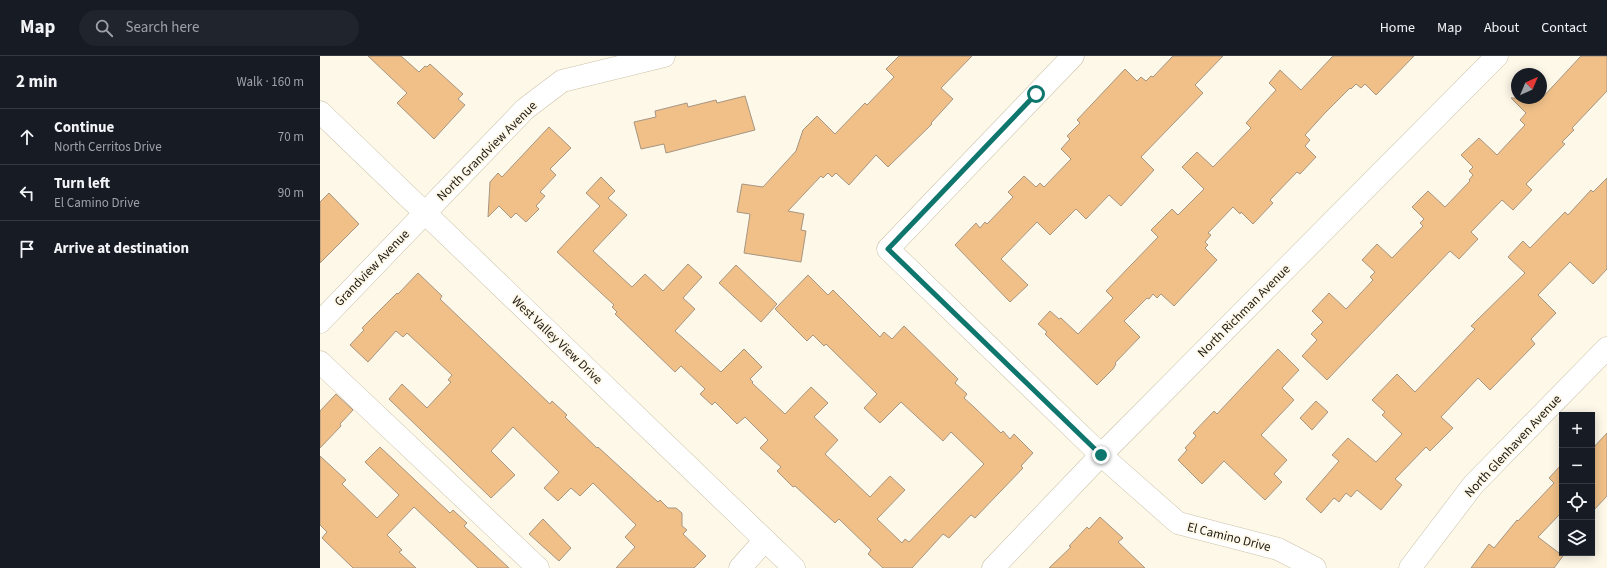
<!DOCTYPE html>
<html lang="en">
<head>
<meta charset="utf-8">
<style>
	body { margin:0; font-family:"Source Sans 3",sans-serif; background:#20242c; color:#f1f3f6 }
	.controls { position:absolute; right:12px; bottom:12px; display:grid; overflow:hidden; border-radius:0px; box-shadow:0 2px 10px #0003 }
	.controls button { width:36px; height:36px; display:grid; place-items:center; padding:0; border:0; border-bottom:1px solid #363941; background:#171b24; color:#f1f3f6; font:20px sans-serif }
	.compass { position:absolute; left:1191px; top:12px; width:36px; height:36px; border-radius:50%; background:#171b24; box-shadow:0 2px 10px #0003; rotate:44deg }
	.stop { position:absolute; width:12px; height:12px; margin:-9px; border:3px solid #0f766e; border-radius:50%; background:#fff }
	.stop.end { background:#0f766e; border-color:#fff; box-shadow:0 1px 4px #0008 }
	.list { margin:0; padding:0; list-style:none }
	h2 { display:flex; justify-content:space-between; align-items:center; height:52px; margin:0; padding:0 16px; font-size:17px }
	h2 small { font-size:13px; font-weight:400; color:#9ea1a6 }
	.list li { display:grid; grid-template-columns:26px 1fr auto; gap:12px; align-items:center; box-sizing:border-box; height:56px; padding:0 16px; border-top:1px solid #363941 }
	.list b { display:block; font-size:15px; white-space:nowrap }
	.list p { margin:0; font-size:13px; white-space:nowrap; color:#9ea1a6 }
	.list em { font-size:13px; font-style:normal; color:#9ea1a6 }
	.icon { flex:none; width:22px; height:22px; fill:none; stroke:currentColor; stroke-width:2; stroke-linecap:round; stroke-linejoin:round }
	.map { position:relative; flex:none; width:1287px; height:512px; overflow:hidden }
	header { display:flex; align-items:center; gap:24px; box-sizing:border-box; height:56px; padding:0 20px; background:#171b24; border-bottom:1px solid #363941 }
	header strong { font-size:19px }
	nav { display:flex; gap:22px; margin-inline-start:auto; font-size:14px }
	.search { width:280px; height:36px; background:#20242c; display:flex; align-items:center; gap:10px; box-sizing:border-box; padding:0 14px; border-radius:22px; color:#9ea1a6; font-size:15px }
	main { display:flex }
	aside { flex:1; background:#171b24 }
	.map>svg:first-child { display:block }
	.building { fill:#f0c088; stroke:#a69581 }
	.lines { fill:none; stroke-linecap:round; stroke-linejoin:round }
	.minor-casing { stroke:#cac1a8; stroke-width:23 }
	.minor { stroke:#fff; stroke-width:22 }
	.route { stroke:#0f766e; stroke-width:5 }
	.labels { text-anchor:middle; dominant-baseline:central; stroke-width:3.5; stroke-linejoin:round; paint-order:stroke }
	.street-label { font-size:13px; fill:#1d1910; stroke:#fef8e9 }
</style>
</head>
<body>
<header>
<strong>Map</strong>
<div class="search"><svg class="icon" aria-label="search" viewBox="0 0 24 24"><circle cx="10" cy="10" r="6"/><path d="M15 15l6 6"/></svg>Search here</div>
<nav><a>Home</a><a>Map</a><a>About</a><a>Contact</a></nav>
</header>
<main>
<aside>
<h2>2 min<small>Walk · 160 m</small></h2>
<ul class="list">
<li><svg class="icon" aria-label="ahead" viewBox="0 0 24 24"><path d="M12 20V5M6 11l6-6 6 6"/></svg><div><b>Continue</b><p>North Cerritos Drive</p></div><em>70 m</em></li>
<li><svg class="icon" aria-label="left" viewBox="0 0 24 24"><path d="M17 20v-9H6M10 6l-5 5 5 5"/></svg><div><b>Turn left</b><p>El Camino Drive</p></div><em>90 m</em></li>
<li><svg class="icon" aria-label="arrive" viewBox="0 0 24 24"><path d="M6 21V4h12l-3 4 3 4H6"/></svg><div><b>Arrive at destination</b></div></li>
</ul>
</aside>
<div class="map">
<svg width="1287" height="512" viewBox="0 0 1287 512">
	<rect width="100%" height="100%" fill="#fef8e9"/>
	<g class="building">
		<path d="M48,0H81L99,16L105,10L107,11L110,8L143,38L138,43L145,49L114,83L77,47L87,37Z"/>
		<path d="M579,0H652L621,32L633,43L611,67L612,68L568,111L556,99L529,129L516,117L512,121L508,117L503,122L501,120L468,155L484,158L481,174L486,175L481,206L424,197L430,158L417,156L422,128L443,131L476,95L483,74L497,60L515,78L545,47L547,49L574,21L566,13Z"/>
		<path d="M853,0H903L875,29L883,37L821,101L834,114L801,150L789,139L766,163L756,153L730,179L717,166L681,203L708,229L690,246L635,189L656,167L660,172L665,166L667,168L693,141L688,136L704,120L716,131L720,127L724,131L751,103L741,93L750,83L747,80L760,67L757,64L805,13L817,25L821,21L826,25L831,20L833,21Z"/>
		<path d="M1013,0H1094L1056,39L1045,28L1041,32L1036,28L1031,33L1030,32L1005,57L985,79L990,84L985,90L996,101L980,118L977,116L950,144L953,147L933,168L921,156L920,158L913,151L888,177L891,179L885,186L888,189L885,192L897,204L854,250L841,238L837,242L833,238L829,243L827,242L804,265L820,281L795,307L796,308L793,313L777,329L725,278L727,276L718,268L730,255L739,263L741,262L758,278L793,242L786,235L838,181L831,174L852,153L858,159L884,133L862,111L877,96L893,111L931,72L926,67L956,34L949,27L960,14L981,34Z"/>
		<path d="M1261,0H1287V35L1252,72L1254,74L1242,86L1245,88L1206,128L1212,134L1193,154L1182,144L1151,176L1158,183L1139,203L1130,195L1007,324L982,300L997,284L991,278L1003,266L992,255L1009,237L1026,253L1053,224L1050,221L1055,216L1042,204L1057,188L1072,202L1103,170L1100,167L1104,163L1092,151L1108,135L1125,151L1150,125L1149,124L1153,119L1149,115L1153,111L1141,99L1159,82L1177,99L1205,69L1200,64L1206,57L1191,42H1222Z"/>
		<path d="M425,40L435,74L346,97L344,88L321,93L314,66L336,61L335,55L367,47L368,51L396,44L397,47Z"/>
		<path d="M229,71L251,92L230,113L236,119L220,136L225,140L216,150L219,153L206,166L196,157L191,162L179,150L168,161L170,126L178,117L182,121Z"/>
		<path d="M281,121L295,135L288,142L307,159L273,195L312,231L325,218L343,235L368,208L382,221L363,242L375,253L355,275L401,316L424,293L442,311L430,323L433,326L432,327L465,358L491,331L508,347L494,361L518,384L505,398L550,441L570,420L585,434L557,463L582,487L585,483L589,486L664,408L631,376L623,385L581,346L560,367L544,352L557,338L506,288L504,290L493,279L487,285L455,253L488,219L508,239L513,234L560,281L564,276L572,283L584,270L638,323L635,327L647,338L644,342L654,351L681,377L683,375L690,383L694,378L713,397L701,410L703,412L655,462L651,459L629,482L623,478L592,512H563L548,498L551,494L519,463L515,467L475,430L473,431L457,415L461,411L440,392L448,384L425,361L417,368L395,346L392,349L380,338L385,333L361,310L355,316L295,258L297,256L292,251L294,249L237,196L280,150L266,137Z"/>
		<path d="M1287,122V213L1273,228L1250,206L1218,239L1236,257L1211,283L1215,288L1170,334L1158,322L1121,361L1133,372L1110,395L1106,391L1075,423L1082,429L1061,454L1037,434L1031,441L1026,437L1019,446L1014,442L1001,457L986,443L1019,405L1012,399L1028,382L1056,406L1082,378L1062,359L1065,356L1052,344L1077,318L1095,336L1155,273L1151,270L1205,217L1188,201L1203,185L1210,192L1245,156L1248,159L1271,134L1273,136Z"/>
		<path d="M9,137L39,168L0,207V146Z"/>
		<path d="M416,209L457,248L441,266L399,227Z"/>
		<path d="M98,217L122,240L120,243L230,348L232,345L247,359L245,361L277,392L278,391L338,446L340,444L348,452H356L362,457V470L367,474L363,478L386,500L374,512H296L315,491L305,481L316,469L273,427L260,440L251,432L238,445L224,432L239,416L193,371L171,395L195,419L171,442L69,343L82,328L107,352L131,326L128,324L132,319L87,277L83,281L76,275L48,306L30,289L44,274L42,272L77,237L78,238Z"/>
		<path d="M958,293L979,314L962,332L974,344L941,379L967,404L954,418L962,426L945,444L904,405L882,428L858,404L867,394L865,392L876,380L873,377L894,355L897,358Z"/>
		<path d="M16,338L33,354L20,368L21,370L0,392V355Z"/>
		<path d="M996,345L1008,356L992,374L980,362Z"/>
		<path d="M1287,377V440L1272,456V393Z"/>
		<path d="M60,391L130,457L133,454L147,467L144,470L189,512H158L94,451L67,479L82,494L79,496L96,512H33L2,482L7,476L0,469V400L26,424L22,428L57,462L79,439L45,406Z"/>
		<path d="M1242,408V456L1218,481L1243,500L1234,512H1151L1169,488L1174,492L1197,464L1198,465L1234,427L1229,422Z"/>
		<path d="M780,461L803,482L798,486L825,512H729L751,491L749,490L767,471L769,473Z"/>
		<path d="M223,463L251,492L239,505L209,478Z"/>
	</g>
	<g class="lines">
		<defs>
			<g id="minor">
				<path d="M753,0L568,193L781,399L858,467L958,493L995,512"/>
				<path d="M0,56L474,512"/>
				<path d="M0,266L205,53L242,25L344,0"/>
				<path d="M0,306L218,512"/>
				<path d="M420,512L445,484"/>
				<path d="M673,512L781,399L1177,0"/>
				<path d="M1090,512L1153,429L1287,292"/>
			</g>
		</defs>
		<use href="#minor" class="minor-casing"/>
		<use href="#minor" class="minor"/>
	</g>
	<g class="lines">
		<path class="route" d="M716,38L568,193L781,399"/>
	</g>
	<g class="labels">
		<g class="street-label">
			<text transform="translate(167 95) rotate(-45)">North Grandview Avenue</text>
			<text transform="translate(52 212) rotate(-46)">Grandview Avenue</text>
			<text transform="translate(924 255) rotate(-45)">North Richman Avenue</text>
			<text transform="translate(237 284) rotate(44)">West Valley View Drive</text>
			<text transform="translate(1193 390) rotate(-47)">North Glenhaven Avenue</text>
			<text transform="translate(909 481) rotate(14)">El Camino Drive</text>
		</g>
	</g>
</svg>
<div class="controls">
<button>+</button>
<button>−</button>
<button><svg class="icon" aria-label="locate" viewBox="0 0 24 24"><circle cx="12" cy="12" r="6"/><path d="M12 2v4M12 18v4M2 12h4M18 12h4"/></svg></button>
<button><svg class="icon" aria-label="layers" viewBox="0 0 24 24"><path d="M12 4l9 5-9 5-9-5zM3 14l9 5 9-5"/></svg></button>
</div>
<svg class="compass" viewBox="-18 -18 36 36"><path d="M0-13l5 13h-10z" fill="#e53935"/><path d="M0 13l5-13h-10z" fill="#9ea1a6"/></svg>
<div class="stop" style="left:716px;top:38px"></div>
<div class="stop end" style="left:781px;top:399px"></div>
</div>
</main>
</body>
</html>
